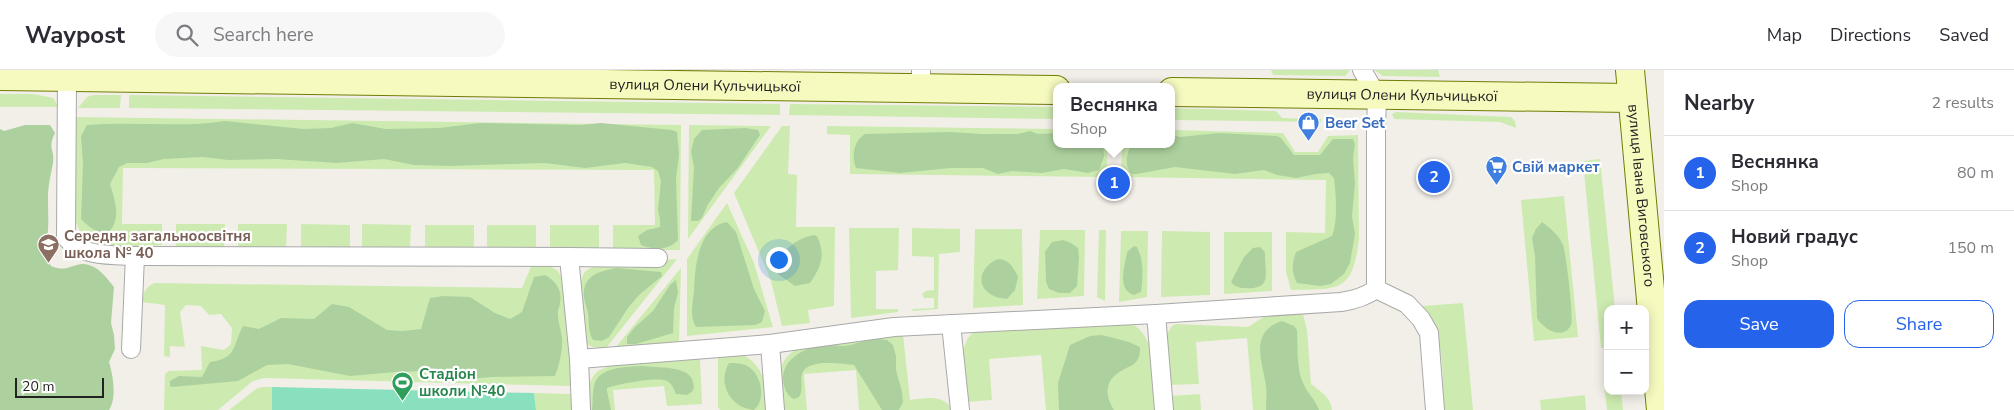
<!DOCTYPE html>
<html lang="en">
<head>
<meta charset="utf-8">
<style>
	body { margin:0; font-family:"Nunito Sans",sans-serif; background:#f7f7f7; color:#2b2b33 }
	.controls { position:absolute; right:15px; bottom:15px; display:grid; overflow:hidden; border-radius:10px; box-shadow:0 2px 12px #0003 }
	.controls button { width:45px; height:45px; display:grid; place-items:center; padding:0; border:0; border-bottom:1px solid #e1e1e2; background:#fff; color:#2b2b33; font:25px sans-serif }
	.scale { position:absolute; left:15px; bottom:12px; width:89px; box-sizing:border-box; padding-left:5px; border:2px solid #222; border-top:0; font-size:14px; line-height:18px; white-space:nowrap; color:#222; -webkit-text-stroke:4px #fff; paint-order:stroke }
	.you { position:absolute; left:778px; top:189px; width:18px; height:18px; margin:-12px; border:4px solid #fff; border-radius:50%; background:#1a73e8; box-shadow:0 0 0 8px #1a73e833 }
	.badge { display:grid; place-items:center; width:32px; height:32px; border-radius:50%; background:#2563eb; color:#fff; font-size:16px; font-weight:700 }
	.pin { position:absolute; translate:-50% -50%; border:2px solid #fff; box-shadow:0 1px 5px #0006 }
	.popup { position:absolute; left:1053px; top:13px; width:122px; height:65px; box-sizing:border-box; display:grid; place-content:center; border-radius:10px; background:#fff; filter:drop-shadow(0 1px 4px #0005); font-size:16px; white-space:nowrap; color:#7c7c81 }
	.popup b { font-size:19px; color:#2b2b33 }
	.popup::after { content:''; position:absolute; left:50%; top:100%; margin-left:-10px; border:10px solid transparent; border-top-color:#fff }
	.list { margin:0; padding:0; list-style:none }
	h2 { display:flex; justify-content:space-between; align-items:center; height:65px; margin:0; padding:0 20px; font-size:21px }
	h2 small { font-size:16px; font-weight:400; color:#7c7c81 }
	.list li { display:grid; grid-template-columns:32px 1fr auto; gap:15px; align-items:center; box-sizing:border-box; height:75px; padding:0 20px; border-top:1px solid #e1e1e2 }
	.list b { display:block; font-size:19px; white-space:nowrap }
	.list p { margin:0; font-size:16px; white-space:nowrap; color:#7c7c81 }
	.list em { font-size:16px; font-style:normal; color:#7c7c81 }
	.actions { display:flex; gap:10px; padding:15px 20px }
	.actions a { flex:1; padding:11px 0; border:1px solid #2563eb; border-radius:15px; text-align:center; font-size:18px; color:#2563eb }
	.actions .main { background:#2563eb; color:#fff }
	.icon { flex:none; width:28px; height:28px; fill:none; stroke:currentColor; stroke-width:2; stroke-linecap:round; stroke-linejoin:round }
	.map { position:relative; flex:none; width:1664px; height:340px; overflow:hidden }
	header { display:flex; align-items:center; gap:30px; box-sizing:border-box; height:70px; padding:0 25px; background:#fff; border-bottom:1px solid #e1e1e2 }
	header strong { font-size:24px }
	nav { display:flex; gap:28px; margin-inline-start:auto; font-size:18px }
	.search { width:350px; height:45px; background:#f7f7f7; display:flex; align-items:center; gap:12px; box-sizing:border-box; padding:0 18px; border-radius:28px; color:#7c7c81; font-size:19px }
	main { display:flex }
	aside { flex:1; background:#fff }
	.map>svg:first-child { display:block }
	.grass { fill:#cdebb0 }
	.forest { fill:#add19e }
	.pitch { fill:#88e0be }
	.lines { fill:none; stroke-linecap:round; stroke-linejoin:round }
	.lane-casing { stroke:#a9a9a9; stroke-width:20 }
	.secondary-casing { stroke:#707d05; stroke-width:30 }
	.lane { stroke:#fff; stroke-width:18 }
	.secondary { stroke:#f7fabf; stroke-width:28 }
	.labels { text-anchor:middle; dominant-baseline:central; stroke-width:4.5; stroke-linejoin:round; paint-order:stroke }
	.street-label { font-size:15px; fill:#222; stroke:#fff }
	.shop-label { font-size:15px; font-weight:bold; fill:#366cbe; stroke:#fff; text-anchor:start }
	.education-label { font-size:15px; font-weight:bold; fill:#785e54; stroke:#fff; text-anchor:start }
	.leisure-label { font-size:15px; font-weight:bold; fill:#27864d; stroke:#fff; text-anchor:start }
</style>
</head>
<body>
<header>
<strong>Waypost</strong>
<div class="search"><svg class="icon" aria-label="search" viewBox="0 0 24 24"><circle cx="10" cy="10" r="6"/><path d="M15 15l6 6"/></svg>Search here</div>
<nav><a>Map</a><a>Directions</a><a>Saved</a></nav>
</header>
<main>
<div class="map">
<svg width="1664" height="340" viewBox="0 0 1664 340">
	<rect width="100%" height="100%" fill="#f2efe9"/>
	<g class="grass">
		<path d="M1271,0H1350L1345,6L1273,5Z"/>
		<path d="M1374,0H1438L1440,7L1383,6Z"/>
		<path d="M0,24H33L53,28L59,37H0Z"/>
		<path d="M93,25H121L120,38H78L87,27Z"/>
		<path d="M129,25L780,34V45L129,38Z"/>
		<path d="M790,34L1056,37V49L789,45Z"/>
		<path d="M1172,38L1276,41L1282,48L1321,49V52L1172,50Z"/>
		<path d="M1396,42L1511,47L1515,51L1516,58L1500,52L1394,49L1392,44Z"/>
		<path d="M76,47L681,55L680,180H613V155H655L654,100L123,98L122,154H162V175C141,176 98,181 83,165C77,159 76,151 74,143Z"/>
		<path d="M689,55L771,56L688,169Z"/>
		<path d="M782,56H790L788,104L797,105L796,157H835L834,236L808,240L810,253L782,256L771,211L734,123Z"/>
		<path d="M827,56L1056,59V74H1107V107L850,104V65L827,64Z"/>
		<path d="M1172,60L1283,63L1295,82H1318L1328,66L1358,65L1359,168C1353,223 1339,219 1291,220L1286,202V162L1325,163L1326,110L1121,107L1122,74H1172Z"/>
		<path d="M1600,89L1615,239H1608V278H1601L1583,91Z"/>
		<path d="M1564,126L1578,267L1534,271L1521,130Z"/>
		<path d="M727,133L754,193L773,257L687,266V189Z"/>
		<path d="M176,154H225L224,177L176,176Z"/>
		<path d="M238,154H287L286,177H238Z"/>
		<path d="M301,154L350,155V177H301Z"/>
		<path d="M362,154L411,155L410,178L362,177Z"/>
		<rect x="425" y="155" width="49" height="23"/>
		<rect x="487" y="155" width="49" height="24"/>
		<path d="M550,155H599V180L550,179Z"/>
		<path d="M849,158H899L898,200L876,201V239H898V242L851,248Z"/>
		<path d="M912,158L960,159V182L939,184L938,239L913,241L912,239L934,238V228H924L922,224L926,221L934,220V187L912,186Z"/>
		<path d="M975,159H1022L1023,235L973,238Z"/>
		<path d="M1040,160H1085L1084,226L1037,229Z"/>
		<path d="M1099,160H1106L1105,231L1097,227Z"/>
		<path d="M1121,161H1148L1147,227L1119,232Z"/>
		<path d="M1162,161L1210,162V225L1161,227Z"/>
		<path d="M1224,162H1272V221L1224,224Z"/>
		<path d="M677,189L606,278L593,277L586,274C584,257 575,217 584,203C587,199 592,197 597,196H663L664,190Z"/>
		<path d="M545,193L558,201L561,207L570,281V316L264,308L253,311L218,340H164L165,304L169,301L202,300L201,276L224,280L231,274L232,258L221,244L209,245L201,236L186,235L180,242L185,277L170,276V287L164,286L165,235L142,232C143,223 146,216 155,213L522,218L532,194Z"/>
		<path d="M681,198L679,272L615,278Z"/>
		<path d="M1463,233L1473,340H1444C1442,306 1446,263 1422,236Z"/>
		<path d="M1268,244H1303L1307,260L1311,314C1320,321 1331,327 1332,340H1253L1247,268L1196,272L1199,314L1169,315L1165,267L1172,256L1176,254L1248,257Z"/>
		<path d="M1134,255C1158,270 1154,314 1157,340H1046L1041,285L989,289L992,330L967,332L963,279L968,268L977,258Z"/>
		<path d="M903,264L910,330C924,328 945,324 952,340H859L856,300L804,304L807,340H783C781,315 772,291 799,278Z"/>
		<path d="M741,284C765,295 766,316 769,340H720L718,337V286Z"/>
		<path d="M700,288L702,334L667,336L664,316L613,320L615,340H589C588,327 586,313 596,303C609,289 679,290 700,288Z"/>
		<path d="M1608,314V321H1621L1623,340H1607L1604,315Z"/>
		<path d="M262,317H279V340H229L256,319Z"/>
		<path d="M534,323L571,324L572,340H536Z"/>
		<path d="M1200,324L1201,340H1171L1170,326Z"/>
		<path d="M1585,325L1586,340H1541L1540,330Z"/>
	</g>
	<g class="forest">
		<path d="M225,51L303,59L331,58L352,53L386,59L439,58L480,53L580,55L601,53L672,60L677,62L679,85L676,108L678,170C668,181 654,180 641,175L638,166L647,160L660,157V149L658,140L661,111L658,101L652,97L625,93L585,98L544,93L452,96L414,95L384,89L337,93L276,89L228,90L203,87L164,89L147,93H127L119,97L110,114C115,131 122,149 108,163C96,163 89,157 81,149L83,94L81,66L87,55C133,51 180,58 225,51Z"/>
		<path d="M25,55H50L55,63C47,80 55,79 53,93C51,104 48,116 48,127C48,147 50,162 44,181L51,196C66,202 68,196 82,194C96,193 107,208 114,217L111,253L114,265L115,279L109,292C113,305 117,328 109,340H0V59L4,61Z"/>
		<path d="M745,58L758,60L760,65L737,99L719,118L707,136L702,148L698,151H691L694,97L691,82L694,69L702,60Z"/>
		<path d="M1030,61L1038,64L1056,63V74H1103L1104,87L1099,100L1088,103L1064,99L1042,103L1012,101L998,104L983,98H951L900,103L856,98C851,86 854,70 865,64L950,62L982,64H1018Z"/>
		<path d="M1218,63L1277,66L1281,68L1294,85H1320L1333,69H1353L1355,74L1353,88L1355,113L1352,146L1355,164L1350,193L1344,204L1331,214L1320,216L1297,213C1291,201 1292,194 1296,182L1332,166C1338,150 1336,125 1334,108L1329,103L1316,104L1296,108L1277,105L1264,100L1235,104L1175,97L1137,104H1132C1123,94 1127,85 1131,74H1172V65L1180,67Z"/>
		<path d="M727,152L736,162L754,219L765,241L762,252L755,255L696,257C689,246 693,233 694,220C695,197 698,157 727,152Z"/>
		<path d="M1542,152C1550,158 1559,165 1563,175C1566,183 1574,248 1571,255C1563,271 1543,259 1537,248L1535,186L1532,168L1536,159Z"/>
		<path d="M814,165L817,166C826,185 821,197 810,213L795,216L778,204C778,182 794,169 814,165Z"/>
		<path d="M1063,170L1071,173L1078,178L1079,188L1077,216L1070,223H1059L1049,219L1046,212L1045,182L1052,172Z"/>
		<path d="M1134,176L1137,177C1144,190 1143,207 1141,222L1134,225C1116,219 1125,196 1127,182Z"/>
		<path d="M1260,177L1265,182C1264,201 1274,220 1245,218C1239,218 1234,216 1231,212L1244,187L1253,178Z"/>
		<path d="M998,189C1008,189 1014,197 1018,207L1015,220L1007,229C1003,228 997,228 994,226C974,217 980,196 998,189Z"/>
		<path d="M617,198L661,202L662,206L639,225L628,238L609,267L602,271L593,270C588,262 589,253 588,243C587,238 585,233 584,228C582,205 599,201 617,198Z"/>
		<path d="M545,205C555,210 563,221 560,233C560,236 558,238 558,241C557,249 561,259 562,268C563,279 559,296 555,306L492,307L469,309L437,306L423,301L396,302L350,306L288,294L267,295L238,311L172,317L170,316V311L179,306L202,307L210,292C238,288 232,276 243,256L259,259L281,248L314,249L332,234L349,237L387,260L403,261L421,259L430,228L443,226L470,227L495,243L510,249L522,242L534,207Z"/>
		<path d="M676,210L678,223L674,238L673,263L636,274H627V267L635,257L653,241L670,215Z"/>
		<path d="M1282,251L1294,256L1297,260C1298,277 1296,297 1303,313C1307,323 1315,329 1319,340H1266C1266,332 1267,324 1266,316C1262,290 1249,262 1282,251Z"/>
		<path d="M1102,265L1129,272L1140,277C1140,283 1140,287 1136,292C1133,296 1127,297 1123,300C1105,309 1104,324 1114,340H1059L1058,313L1070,275L1090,266Z"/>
		<path d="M875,269L887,270L893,275L896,286V300L902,322L903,332L899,340H882L854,295C841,294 807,288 802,304C800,312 804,319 799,327L794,329C787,326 784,318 783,310C782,289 805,277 824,275C830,275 837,276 844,276C854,275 864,270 875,269Z"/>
		<path d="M729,293C736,293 743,293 749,297C762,306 766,330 754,340C730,338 717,313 729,293Z"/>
		<path d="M642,296C656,298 690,295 693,312C695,320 693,321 687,325L676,324C674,319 672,314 667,311C659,306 617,314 607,318V321L611,340H592C593,332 592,324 594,316C598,296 627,297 642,296Z"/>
	</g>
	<path class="pitch" d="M272,317L534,323L536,340H272Z"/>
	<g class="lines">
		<defs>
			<g id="lane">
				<path d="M921,0V18"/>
				<path d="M67,8L66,167C80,187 113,185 135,186L131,279"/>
				<path d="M135,186L569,187L579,289"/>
				<path d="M569,187L658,188"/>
				<path d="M1376,219L1407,234L1421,249L1429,263L1435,340"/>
				<path d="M1156,244L1164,340"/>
				<path d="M951,254L960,340"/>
				<path d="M770,274L775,340"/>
				<path d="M581,340L579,289L770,274L894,257L1156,244L1341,232C1355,230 1365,227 1376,219V60L1377,26L1362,0"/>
			</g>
			<g id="secondary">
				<path id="s1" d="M1630,0L1661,340"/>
				<path id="s2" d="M0,6L1056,20"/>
				<path id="s3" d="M1172,22L1631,28"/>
			</g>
		</defs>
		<use href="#lane" class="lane-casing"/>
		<use href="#secondary" class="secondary-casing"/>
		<use href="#lane" class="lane"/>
		<use href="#secondary" class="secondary"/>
	</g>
	<defs>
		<symbol id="shop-pin" viewBox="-11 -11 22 30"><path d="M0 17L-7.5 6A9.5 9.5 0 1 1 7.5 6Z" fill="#3f7fe0" stroke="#fff"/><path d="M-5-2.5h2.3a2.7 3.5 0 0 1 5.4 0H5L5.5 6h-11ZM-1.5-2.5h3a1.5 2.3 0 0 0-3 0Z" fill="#fff"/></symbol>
		<symbol id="supermarket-pin" viewBox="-11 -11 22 30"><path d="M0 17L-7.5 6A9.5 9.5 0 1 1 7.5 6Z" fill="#3f7fe0" stroke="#fff"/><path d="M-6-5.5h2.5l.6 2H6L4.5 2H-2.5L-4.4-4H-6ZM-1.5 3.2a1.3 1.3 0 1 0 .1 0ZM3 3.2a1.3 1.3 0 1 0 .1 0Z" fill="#fff"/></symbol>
		<symbol id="school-pin" viewBox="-11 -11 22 30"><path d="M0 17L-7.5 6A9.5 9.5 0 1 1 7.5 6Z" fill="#8d6e63" stroke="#fff"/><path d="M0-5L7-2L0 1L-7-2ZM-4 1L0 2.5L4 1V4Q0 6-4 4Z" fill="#fff"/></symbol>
		<symbol id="stadium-pin" viewBox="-11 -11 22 30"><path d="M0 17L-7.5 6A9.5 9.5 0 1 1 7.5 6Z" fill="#2e9e5b" stroke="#fff"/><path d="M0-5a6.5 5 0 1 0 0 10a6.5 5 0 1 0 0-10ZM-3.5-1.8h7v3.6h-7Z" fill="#fff"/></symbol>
	</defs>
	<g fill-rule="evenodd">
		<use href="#shop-pin" x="1296" y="40" width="25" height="34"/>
		<use href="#supermarket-pin" x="1484" y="84" width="25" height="34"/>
		<use href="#school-pin" x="36" y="162" width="25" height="34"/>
		<use href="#stadium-pin" x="390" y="300" width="25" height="34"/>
	</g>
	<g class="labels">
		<g class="street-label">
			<text stroke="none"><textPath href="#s2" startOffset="705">вулиця Олени Кульчицької</textPath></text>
			<text stroke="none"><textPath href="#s3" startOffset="230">вулиця Олени Кульчицької</textPath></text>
			<text stroke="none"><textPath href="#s1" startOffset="126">вулиця Івана Виговського</textPath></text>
		</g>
		<g class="shop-label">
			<text x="1325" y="53">Beer Set</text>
			<text x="1512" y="97">Свій маркет</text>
		</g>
		<g class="education-label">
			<text x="64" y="166">Середня загальноосвітня<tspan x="64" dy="17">школа № 40</tspan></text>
		</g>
		<g class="leisure-label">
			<text x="419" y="304">Стадіон<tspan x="419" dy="17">школи №40</tspan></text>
		</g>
	</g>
</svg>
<div class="controls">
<button>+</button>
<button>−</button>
</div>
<div class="scale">20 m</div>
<div class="you"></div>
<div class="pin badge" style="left:1114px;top:113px">1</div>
<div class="popup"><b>Веснянка</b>Shop</div>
<div class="pin badge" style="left:1434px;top:107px">2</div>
</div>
<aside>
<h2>Nearby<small>2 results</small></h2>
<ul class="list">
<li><span class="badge">1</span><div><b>Веснянка</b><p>Shop</p></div><em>80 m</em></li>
<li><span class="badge">2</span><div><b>Новий градус</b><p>Shop</p></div><em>150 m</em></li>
</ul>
<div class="actions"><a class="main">Save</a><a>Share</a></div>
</aside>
</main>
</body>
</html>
